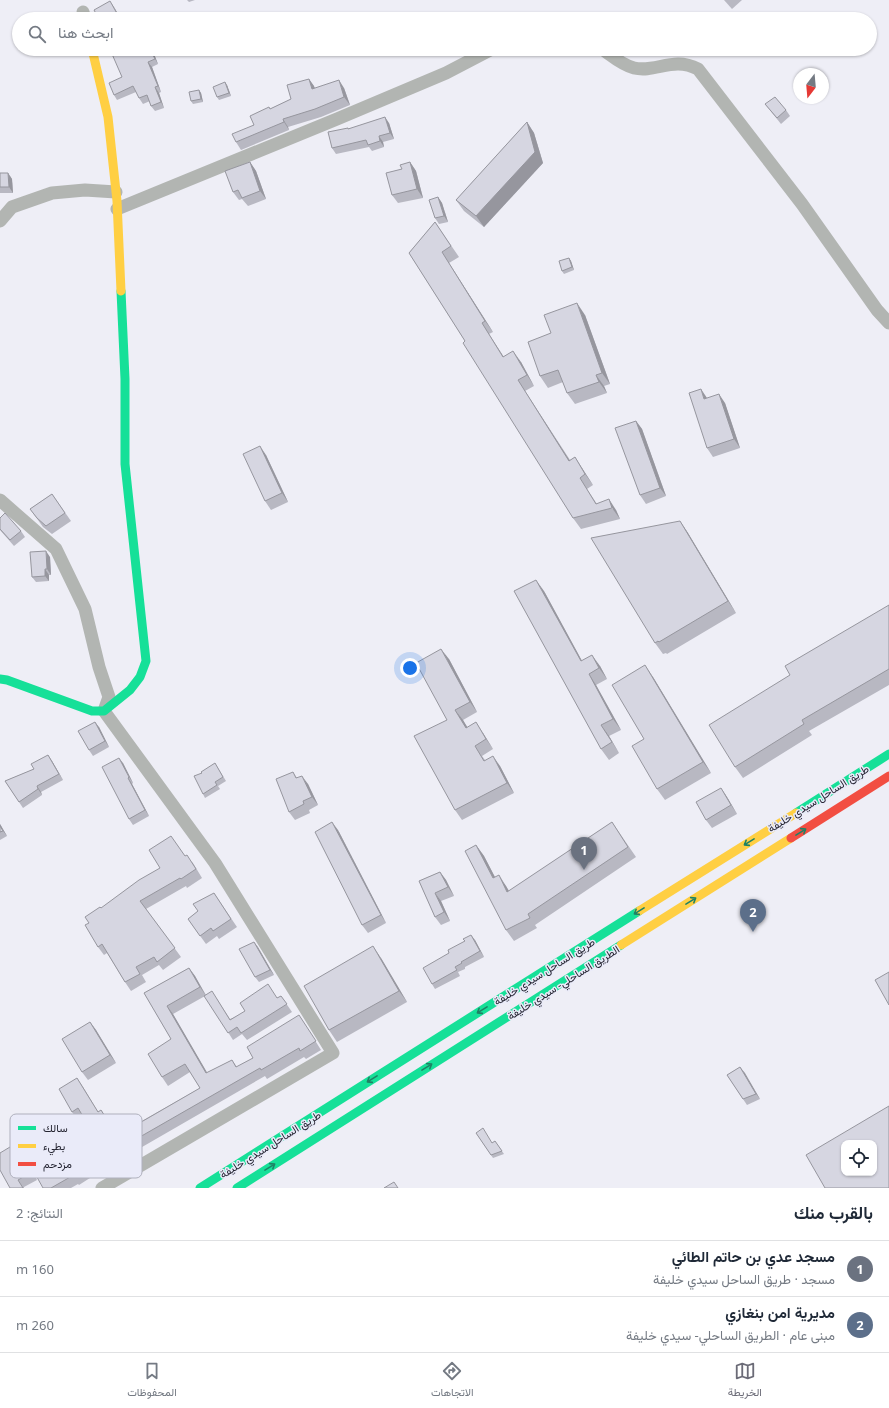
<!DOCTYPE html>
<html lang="ar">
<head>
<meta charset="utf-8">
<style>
	body { margin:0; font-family:"Noto Sans",Vazirmatn,sans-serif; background:#f6f6f7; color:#1f2937; direction:rtl }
	.controls { position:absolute; right:12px; bottom:12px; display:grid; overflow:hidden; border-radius:8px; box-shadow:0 1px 3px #0004 }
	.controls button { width:36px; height:36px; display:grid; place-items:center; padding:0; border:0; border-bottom:1px solid #e0e1e3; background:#fff; color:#1f2937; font:20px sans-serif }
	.compass { position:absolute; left:793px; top:68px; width:36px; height:36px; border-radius:50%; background:#fff; box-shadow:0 1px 3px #0004; rotate:196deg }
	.you { position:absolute; left:410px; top:668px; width:14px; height:14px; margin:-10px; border:3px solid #fff; border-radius:50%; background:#1a73e8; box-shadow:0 0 0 6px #1a73e833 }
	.badge { display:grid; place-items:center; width:26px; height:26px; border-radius:50%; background:#6b6b77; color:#fff; font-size:13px; font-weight:700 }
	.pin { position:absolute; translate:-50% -33px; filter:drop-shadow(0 1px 2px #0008) }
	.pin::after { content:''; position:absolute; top:21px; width:14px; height:12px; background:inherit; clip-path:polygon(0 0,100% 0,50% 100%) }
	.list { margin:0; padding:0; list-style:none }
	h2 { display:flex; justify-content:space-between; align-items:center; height:52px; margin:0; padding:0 16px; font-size:17px }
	h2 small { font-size:13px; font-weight:400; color:#747a83 }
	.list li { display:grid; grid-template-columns:26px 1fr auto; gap:12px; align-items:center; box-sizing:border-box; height:56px; padding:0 16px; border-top:1px solid #e0e1e3 }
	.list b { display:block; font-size:15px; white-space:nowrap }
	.list p { margin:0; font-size:13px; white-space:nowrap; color:#747a83 }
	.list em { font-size:13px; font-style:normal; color:#747a83 }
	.icon { flex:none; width:22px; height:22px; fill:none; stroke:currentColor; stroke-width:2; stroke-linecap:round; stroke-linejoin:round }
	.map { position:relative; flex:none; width:889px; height:1188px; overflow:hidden; direction:ltr }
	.search { position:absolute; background:#fff; box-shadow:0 1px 3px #0004; left:12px; right:12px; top:12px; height:44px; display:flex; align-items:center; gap:10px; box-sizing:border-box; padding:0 14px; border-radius:22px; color:#747a83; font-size:15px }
	.sheet { height:164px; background:#fff }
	nav { display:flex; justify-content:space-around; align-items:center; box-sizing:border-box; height:56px; border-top:1px solid #e0e1e3; background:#fff; font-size:11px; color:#747a83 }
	nav a { display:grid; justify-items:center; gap:2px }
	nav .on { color:#6b6b77 }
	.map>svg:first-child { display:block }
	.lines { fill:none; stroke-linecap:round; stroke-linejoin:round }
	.street { stroke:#b2b5b2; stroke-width:13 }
	.fast { stroke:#16e098; stroke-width:9 }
	.slow { stroke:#ffcf43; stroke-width:9 }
	.jam { stroke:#f24e42; stroke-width:9 }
	.wall { fill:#b8b8c2 }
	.shaded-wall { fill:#96969e }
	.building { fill:#d6d6e1; stroke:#96969e; fill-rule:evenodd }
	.oneway { stroke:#1e8265 }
	.labels { text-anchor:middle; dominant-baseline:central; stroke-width:3; stroke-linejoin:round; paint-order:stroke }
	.street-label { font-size:11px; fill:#252532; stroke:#eaebf9 }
	.key { fill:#eaebf9; stroke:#afb0bd; stroke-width:1 }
	.key-label { font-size:11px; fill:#252532 }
</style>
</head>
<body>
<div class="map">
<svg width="889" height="1188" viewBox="0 0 889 1188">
	<rect width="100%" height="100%" fill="#eeeef6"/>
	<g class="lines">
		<g class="street">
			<path d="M83,12L85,19"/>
			<path d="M602,49C612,56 622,65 634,68C656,73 673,56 698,69L802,204L877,310L889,323"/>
			<path d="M117,209L337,119L446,73L492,49"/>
			<path d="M0,221L12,207L52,193L85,190L116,192"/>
			<path d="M0,500L56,549L85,609L99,667L109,697L104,711L215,863L333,1053L102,1188"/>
		</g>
		<g class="fast">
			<path d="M0,679L7,680L92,711H104L130,690L140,677L146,661L125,464V379L121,291"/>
			<path d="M796,813L889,754"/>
			<path d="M200,1188L639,911"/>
			<path d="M237,1188L621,945"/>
		</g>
		<g class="slow">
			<path d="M92,49L108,117L117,201L121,291"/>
			<path d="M639,911L796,813"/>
			<path d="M621,945L791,838"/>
		</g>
		<path class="jam" d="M791,838L889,776"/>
	</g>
	<g class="wall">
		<path d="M187,0H195L189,2Z"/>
		<path d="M724,0H742L732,9Z"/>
		<path d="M152,49L158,64L152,67L161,92L159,93L164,108L155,111L151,106L150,101L143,104L139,98L136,92L117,100L114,95L122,77Z"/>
		<path d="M309,79L315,88H344L350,105L321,117L288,127L289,130L241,150L236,142L270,109L291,99Z"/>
		<path d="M227,85L231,96L219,100L217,97Z"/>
		<path d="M199,90L201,93L203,102L193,104L191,101Z"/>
		<path d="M765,104L786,110L790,116L781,124Z"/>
		<path d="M527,122L534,133L543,163L484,227L464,211L456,200Z"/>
		<path d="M389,123L394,139L383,142L384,147L372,151L369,147L336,154L332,148L348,129Z"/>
		<path d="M250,162L256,171L266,199L248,206L242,199L239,200L233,192Z"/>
		<path d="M410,162L416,171L423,198L398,203L392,195L402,169Z"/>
		<path d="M0,173H8L12,179L13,193H0Z"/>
		<path d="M438,197L442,203L448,222L439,224L435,218Z"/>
		<path d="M435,222L459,257L449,263L493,332L489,334L503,357L521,362L534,386L525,391L570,460L575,457L582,468L593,485L587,489L597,504L616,510L620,519L581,529L573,518L465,341L409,253Z"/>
		<path d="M569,258L571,261L574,270L564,274L562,271Z"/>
		<path d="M585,315L610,384L604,386L607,393L575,404L567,393L563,382L548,388L540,376L551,333Z"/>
		<path d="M707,398L725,403L740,448L713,457L707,448Z"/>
		<path d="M636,421L642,429L666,496L646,504L640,495Z"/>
		<path d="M266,455L288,502L271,510L265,501Z"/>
		<path d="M52,494L71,521L52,534L43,527L30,509Z"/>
		<path d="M0,518L21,531L25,537L14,546L0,530Z"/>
		<path d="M680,521L688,533L736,613L667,654L666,653L663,654L655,643Z"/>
		<path d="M50,557L51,575H49V581L36,582L32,577Z"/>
		<path d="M544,591L582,661L600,666L607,679L596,685L621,730L609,736L619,753L609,760L601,749Z"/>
		<path d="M889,605V685L809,731L812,735L743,778L735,767L790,675Z"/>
		<path d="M449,659L477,712L463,720L467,728L483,733L493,749L482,756L485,760L500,766L514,793L462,820L455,810L447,720Z"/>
		<path d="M653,677L711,773L665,800L657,789L644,739Z"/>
		<path d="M99,727L109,747L93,756L89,750Z"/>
		<path d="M48,755L52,761L63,780L41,792L42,795L23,808L5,781L34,769Z"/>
		<path d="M123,763L133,783L132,784L149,816L133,825L129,819Z"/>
		<path d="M215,763L226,781L218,786L220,789L205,798L203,794L202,773Z"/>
		<path d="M293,772L297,778L308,784L318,805L309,810L310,813L295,820L289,812Z"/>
		<path d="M721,788L727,797L737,814L712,828L706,820Z"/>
		<path d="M612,822L636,857L535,925L537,928L514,941L506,930L476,845L484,856L495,877L506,886L509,891Z"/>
		<path d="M0,824L7,836L0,840Z"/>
		<path d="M338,830L386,923L368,933L362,925Z"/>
		<path d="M185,856L193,863L202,878L187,888L186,886L146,909L181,957L163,970L159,965L142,975L146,982L131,991L125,982L107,953L104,955L98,947L89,923Z"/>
		<path d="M440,872L446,880L454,896L441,901L450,921L441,925L435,917L419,881Z"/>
		<path d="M214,893L237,927L219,939L217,936L206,944L188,919L198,911Z"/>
		<path d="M475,940L484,957L465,967V969L458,972L460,976L435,989L432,984Z"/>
		<path d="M254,942L274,975L259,982L255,977Z"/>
		<path d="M381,958L407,1002L337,1042L329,1030Z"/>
		<path d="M189,968L195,976L206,995L217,999L230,1019L277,998L281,996L292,1012L247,1040L242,1034L233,1040L205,996L173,1014L207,1073L232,1060L237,1067L253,1058L299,1015L321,1050L306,1059L304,1057L267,1079L265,1076L104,1169L79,1185L78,1184L71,1188H43L59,1156L93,1133L83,1117L78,1120L72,1112L77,1078L98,1112L101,1110L117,1135L200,1088L190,1072L168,1086L162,1077L171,1039L144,993Z"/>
		<path d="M90,1022L96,1030L116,1063L88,1080L82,1072Z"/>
		<path d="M740,1067L760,1099L747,1105L727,1075Z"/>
		<path d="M476,1133L492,1143L495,1141L504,1154L493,1158Z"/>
		<path d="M21,1152L37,1180L24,1187V1188H10Z"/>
	</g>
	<g class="shaded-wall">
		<path d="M110,1L114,7L121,19H120Z"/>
		<path d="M150,49H152L158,64L155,59Z"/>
		<path d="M148,62L152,67L161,92L158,86Z"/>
		<path d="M309,79L314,86L317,96L312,89Z"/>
		<path d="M339,80L344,88L350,105L344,97Z"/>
		<path d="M225,82L227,85L231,96L229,93Z"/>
		<path d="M155,87L159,93L164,108L161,102Z"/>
		<path d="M199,90L201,93L203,102L201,99Z"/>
		<path d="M385,117L389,123L394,139L390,133Z"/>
		<path d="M283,119L288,127L289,130L284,122Z"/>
		<path d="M527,122L534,133L543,163L484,227L476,216Z"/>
		<path d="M379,136L383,142L384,147L380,141Z"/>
		<path d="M250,162L256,171L266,199L260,191Z"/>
		<path d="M410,162L416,171L423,198L417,189Z"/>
		<path d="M8,173L12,179L13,193L9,187Z"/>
		<path d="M438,197L442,203L448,222L444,216Z"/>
		<path d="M442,252L449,263L493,332L485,321Z"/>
		<path d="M569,258L571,261L574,270L572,267Z"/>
		<path d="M577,303L585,315L610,384L602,373Z"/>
		<path d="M482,323L489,334L511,368L503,357Z"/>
		<path d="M513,351L521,362L534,386L527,375Z"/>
		<path d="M596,375L604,386L607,393L599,382Z"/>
		<path d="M518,380L525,391L577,472L569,461Z"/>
		<path d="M701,389L707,398L704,399Z"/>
		<path d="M719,394L725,403L740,448L734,439Z"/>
		<path d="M636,421L642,429L666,496L660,488Z"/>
		<path d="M260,446L266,455L288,502L282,493Z"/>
		<path d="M575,457L582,468L593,485L585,474Z"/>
		<path d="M609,499L616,510L620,519L612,508Z"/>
		<path d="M680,521L688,533L736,613L728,601Z"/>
		<path d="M46,551L50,557L51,575L47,569Z"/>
		<path d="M45,569L49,575V581L45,576Z"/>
		<path d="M536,580L544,591L588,672L581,661Z"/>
		<path d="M441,649L449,659L477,712L470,702Z"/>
		<path d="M592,655L600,666L607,679L599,668Z"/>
		<path d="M645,665L653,677L711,773L703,762Z"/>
		<path d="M589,674L596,685L621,730L613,719Z"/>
		<path d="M455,710L463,720L474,738L466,728Z"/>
		<path d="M95,722L99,727L109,747L105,741Z"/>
		<path d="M476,722L483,733L493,749L486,739Z"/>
		<path d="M601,725L609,736L619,753L612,742Z"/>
		<path d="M48,755L52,761L63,780L59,774Z"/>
		<path d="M493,756L500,766L514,793L507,783Z"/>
		<path d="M119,758L123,763L133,783L129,777Z"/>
		<path d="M302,776L308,784L318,805L312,797Z"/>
		<path d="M128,778L132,784L149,816L145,810Z"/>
		<path d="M37,786L41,792L42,795L38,789Z"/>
		<path d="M721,788L727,797L737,814L731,805Z"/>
		<path d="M332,822L338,830L386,923L381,915Z"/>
		<path d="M0,824L7,836L3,831L0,826Z"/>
		<path d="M476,845L484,856L501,889L493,878Z"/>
		<path d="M440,872L446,880L454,896L448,887Z"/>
		<path d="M499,875L506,886L515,902L507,892Z"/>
		<path d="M435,893L441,901L450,921L444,912Z"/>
		<path d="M471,935L475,940L484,957L480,951Z"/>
		<path d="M254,942L258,947L274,975L270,970Z"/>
		<path d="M373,946L381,958L407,1002L399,991Z"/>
		<path d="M189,968L195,976L206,996L200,987Z"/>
		<path d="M167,1006L173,1014L212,1081L206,1073Z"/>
		<path d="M90,1022L96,1030L116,1063L110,1055Z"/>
		<path d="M740,1067L745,1073L760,1099L756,1094Z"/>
		<path d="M77,1078L83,1087L103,1120L98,1112Z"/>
		<path d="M101,1110L107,1118L122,1144L117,1136Z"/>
		<path d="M15,1144L21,1152L37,1180L32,1172Z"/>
	</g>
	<g class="building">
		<path d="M110,1L120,19H99L94,10Z"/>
		<path d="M124,49H150L155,59L148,62L158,86L155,87L161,102L151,106L147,95L139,98L133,86L114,95L109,83L122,77L112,54Z"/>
		<path d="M309,79L312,89L339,80L344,97L315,109L283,119L284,122L236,142L232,134L254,125L250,116L269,107L270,109L291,99L287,85Z"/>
		<path d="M225,82L229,93L217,97L213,87Z"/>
		<path d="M199,90L201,99L191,101L189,92Z"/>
		<path d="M775,97L786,110L777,118L765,104Z"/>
		<path d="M385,117L390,133L379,136L380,141L368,145L366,140L332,148L328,132L348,128V129Z"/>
		<path d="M527,122L535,152L476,216L456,200Z"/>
		<path d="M250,162L260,191L242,198L238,190L233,192L225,171Z"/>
		<path d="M410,162L417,189L392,195L386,173L402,169L400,165Z"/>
		<path d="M0,173H8L9,187H0Z"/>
		<path d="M438,197L444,216L435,218L429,200Z"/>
		<path d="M435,222L451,246L442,252L485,321L482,323L503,357L513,351L527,375L518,380L569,461L575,457L585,474L580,478L596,504L609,499L612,508L573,518L463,343L465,341L409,253Z"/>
		<path d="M569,258L572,267L562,271L559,261Z"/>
		<path d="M577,303L602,373L596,375L599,382L567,393L558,370L540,376L528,342L551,333L544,315Z"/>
		<path d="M701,389L704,399L719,394L734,439L707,448L689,393Z"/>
		<path d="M636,421L660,488L640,495L615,428Z"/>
		<path d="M260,446L282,493L265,501L243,454Z"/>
		<path d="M52,494L65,513L46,526L37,518L30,509Z"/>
		<path d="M5,513L21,531L10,540L0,529V518Z"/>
		<path d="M680,521L728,601L659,642L658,641L655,643L591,538Z"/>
		<path d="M46,551L47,569H45V576L32,577L30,552Z"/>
		<path d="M536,580L581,661L592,655L599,668L589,674L613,719L601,725L612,742L601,749L514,591Z"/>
		<path d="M889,605V669L802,720L804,724L735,767L709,725L790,675L785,666Z"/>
		<path d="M441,649L470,702L455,710L466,728L476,722L486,739L475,746L484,761L493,756L507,783L455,810L414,736L447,720L416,663Z"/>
		<path d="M645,665L703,762L657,789L632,746L644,739L612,685Z"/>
		<path d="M95,722L105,741L89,750L78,731Z"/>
		<path d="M48,755L59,774L37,786L38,789L19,802L5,781L34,769L31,764Z"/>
		<path d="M119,758L129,777L128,778L145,810L129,819L102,767Z"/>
		<path d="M215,763L223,777L215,782L217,785L203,794L194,776L202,773L201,772Z"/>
		<path d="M293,772L296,778L302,776L312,797L303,801L304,804L289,812L276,779Z"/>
		<path d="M721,788L731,805L706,820L696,802Z"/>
		<path d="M332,822L381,915L362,925L315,832Z"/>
		<path d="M612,822L628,847L528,914L530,918L506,930L465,851L476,845L493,878L499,875L507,892Z"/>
		<path d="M0,826L3,831L0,832Z"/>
		<path d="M171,836L185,856L187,855L196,869L181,879L180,878L140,901L175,948L157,962L154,957L136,967L140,974L125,982L102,944L98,947L85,925L89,923L85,917L100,907L101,908L139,880L160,868L149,850Z"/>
		<path d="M440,872L448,887L435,893L444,912L435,917L419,881Z"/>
		<path d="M214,893L231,919L213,931L211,928L200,936L188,919L198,911L193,904Z"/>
		<path d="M471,935L480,951L461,962L462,963L455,967L457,970L432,984L423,968L449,953L448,950L465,941L463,939Z"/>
		<path d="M254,942L270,970L255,977L239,949Z"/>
		<path d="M373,946L399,991L329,1030L304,986Z"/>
		<path d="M189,968L200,987L167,1006L206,1073L232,1060L236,1067L253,1058L247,1047L299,1015L316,1041L300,1051L299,1048L261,1070L260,1068L98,1161L73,1177L72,1176L51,1188H43L33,1170L58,1155L59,1157L93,1133L78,1108L72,1112L59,1089L77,1078L98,1112L101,1110L117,1136L200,1088L185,1064L162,1077L148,1054L171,1039L144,993Z"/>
		<path d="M889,972V1005L875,980Z"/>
		<path d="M268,984L277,998L281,996L287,1004L241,1033L237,1027L228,1033L204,996L212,991L230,1020L245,1011L240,1003Z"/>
		<path d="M90,1022L110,1055L82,1072L62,1039Z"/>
		<path d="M740,1067L756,1094L743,1099L727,1075Z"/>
		<path d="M889,1106V1188H825L806,1155ZM844,1143H874V1173H844Z"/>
		<path d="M483,1128L492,1143L495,1141L502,1151L491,1155L476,1133Z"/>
		<path d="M15,1144L32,1172L18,1180L23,1188H10L0,1170V1153Z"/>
		<path d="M394,1182L398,1188H384Z"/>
	</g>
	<defs><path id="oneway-shaft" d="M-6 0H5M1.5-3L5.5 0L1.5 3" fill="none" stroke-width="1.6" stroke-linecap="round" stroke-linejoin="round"/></defs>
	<g class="oneway">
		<use href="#oneway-shaft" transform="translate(801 832) rotate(-32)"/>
		<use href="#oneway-shaft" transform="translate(749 842) rotate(148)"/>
		<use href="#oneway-shaft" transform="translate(691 901) rotate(-32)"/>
		<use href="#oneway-shaft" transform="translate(639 911) rotate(148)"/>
		<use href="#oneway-shaft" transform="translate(482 1010) rotate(148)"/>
		<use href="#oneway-shaft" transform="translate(427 1067) rotate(-32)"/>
		<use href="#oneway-shaft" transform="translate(372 1079) rotate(148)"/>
		<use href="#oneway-shaft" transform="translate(270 1167) rotate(-32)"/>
	</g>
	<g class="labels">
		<g class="street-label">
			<text transform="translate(818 798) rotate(-32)">طريق الساحل سيدي خليفة</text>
			<text transform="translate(544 971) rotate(-32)">طريق الساحل سيدي خليفة</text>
			<text transform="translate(563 982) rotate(-32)">الطريق الساحلي- سيدي خليفة</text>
			<text transform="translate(270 1144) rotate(-32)">طريق الساحل سيدي خليفة</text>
		</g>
	</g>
	<rect x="10" y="1114" width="132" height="64" rx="6" class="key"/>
	<rect x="18" y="1126" width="18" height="4" fill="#16e098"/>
	<rect x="18" y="1144" width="18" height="4" fill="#ffcf43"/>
	<rect x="18" y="1162" width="18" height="4" fill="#f24e42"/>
	<g class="key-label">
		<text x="43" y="1132">سالك</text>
		<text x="43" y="1150">بطيء</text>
		<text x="43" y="1168">مزدحم</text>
	</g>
</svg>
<div class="controls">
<button><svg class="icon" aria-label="locate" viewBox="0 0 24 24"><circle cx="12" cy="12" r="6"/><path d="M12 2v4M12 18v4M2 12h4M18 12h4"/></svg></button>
</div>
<svg class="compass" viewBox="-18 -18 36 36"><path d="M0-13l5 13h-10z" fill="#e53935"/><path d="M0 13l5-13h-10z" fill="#747a83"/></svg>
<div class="you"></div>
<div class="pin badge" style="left:584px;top:870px;background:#6b7280">1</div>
<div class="pin badge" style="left:753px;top:932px;background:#5c6f8a">2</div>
<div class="search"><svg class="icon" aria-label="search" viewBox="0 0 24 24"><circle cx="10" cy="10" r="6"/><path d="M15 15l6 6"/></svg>ابحث هنا</div>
</div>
<section class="sheet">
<h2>بالقرب منك<small>النتائج: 2</small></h2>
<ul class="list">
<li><span class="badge" style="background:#6b7280">1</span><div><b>مسجد عدي بن حاتم الطائي</b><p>مسجد · طريق الساحل سيدي خليفة</p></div><em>160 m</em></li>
<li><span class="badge" style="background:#5c6f8a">2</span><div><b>مديرية امن بنغازي</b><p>مبنى عام · الطريق الساحلي- سيدي خليفة</p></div><em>260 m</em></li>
</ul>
</section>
<nav>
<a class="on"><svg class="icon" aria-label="map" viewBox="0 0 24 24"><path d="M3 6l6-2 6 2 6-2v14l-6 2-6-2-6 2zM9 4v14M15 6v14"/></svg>الخريطة</a>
<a><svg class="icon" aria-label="directions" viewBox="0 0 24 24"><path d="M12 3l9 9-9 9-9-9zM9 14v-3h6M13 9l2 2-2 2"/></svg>الاتجاهات</a>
<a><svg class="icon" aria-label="saved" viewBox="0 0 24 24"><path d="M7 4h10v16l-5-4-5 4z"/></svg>المحفوظات</a>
</nav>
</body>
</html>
